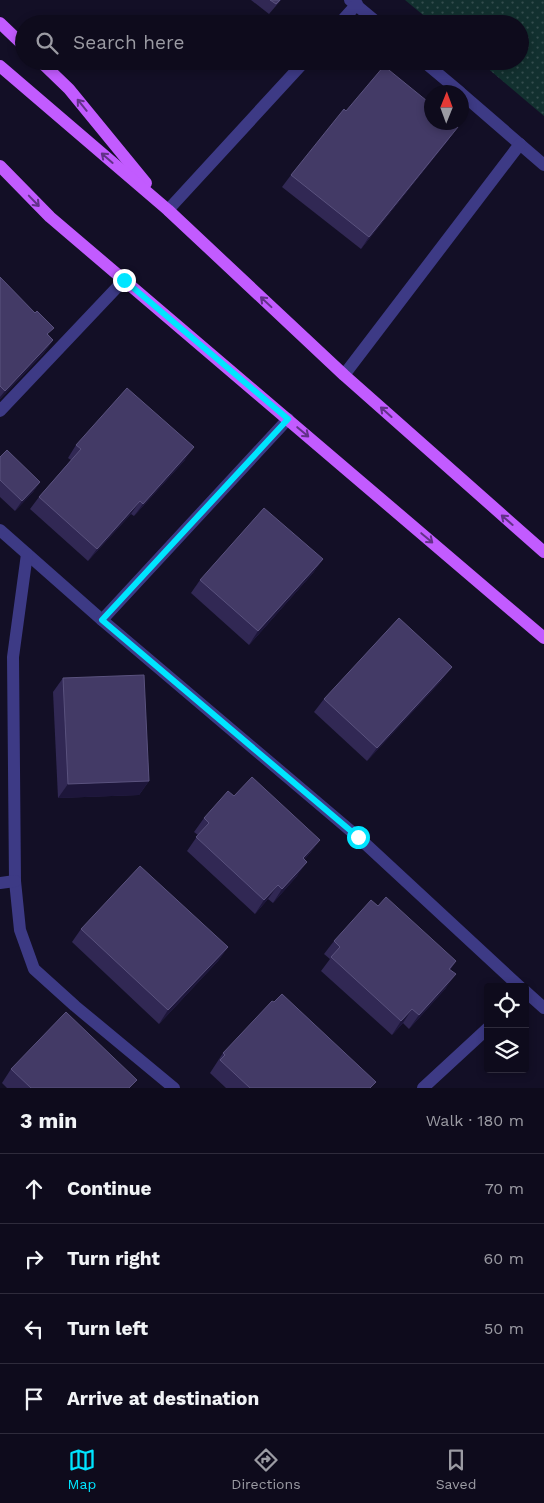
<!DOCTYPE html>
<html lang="en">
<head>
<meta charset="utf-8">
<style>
	body { margin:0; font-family:"Work Sans",sans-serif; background:#171425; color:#f1f3f6 }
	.controls { position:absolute; right:15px; bottom:15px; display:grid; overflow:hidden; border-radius:5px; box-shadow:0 2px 8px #0003 }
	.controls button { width:45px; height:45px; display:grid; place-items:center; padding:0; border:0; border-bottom:1px solid #2e2b3b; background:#0e0b1c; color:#f1f3f6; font:25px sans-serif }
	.compass { position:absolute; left:424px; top:85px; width:45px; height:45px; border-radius:50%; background:#0e0b1c; box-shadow:0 2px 8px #0003; rotate:1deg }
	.stop { position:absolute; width:15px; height:15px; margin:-11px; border:4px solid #00e5ff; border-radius:50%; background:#fff }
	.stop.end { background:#00e5ff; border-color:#fff; box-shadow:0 1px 5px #0008 }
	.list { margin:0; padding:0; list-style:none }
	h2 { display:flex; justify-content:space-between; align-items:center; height:65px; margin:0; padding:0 20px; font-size:21px }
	h2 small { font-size:16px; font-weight:400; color:#9b9ba3 }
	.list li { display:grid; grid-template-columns:32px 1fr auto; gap:15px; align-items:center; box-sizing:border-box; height:70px; padding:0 20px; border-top:1px solid #2e2b3b }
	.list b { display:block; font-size:19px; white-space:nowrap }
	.list em { font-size:16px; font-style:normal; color:#9b9ba3 }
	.icon { flex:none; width:28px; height:28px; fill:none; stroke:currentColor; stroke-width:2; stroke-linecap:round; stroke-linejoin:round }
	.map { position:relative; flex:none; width:544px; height:1088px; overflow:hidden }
	.search { position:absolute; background:#0e0b1c; box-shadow:0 2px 8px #0003; left:15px; right:15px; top:15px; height:55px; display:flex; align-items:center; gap:12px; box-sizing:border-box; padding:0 18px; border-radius:28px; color:#9b9ba3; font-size:19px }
	.sheet { height:345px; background:#0e0b1c }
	nav { display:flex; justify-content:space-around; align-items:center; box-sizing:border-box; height:70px; border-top:1px solid #2e2b3b; background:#0e0b1c; font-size:14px; color:#9b9ba3 }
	nav a { display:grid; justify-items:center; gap:2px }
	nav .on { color:#00e5ff }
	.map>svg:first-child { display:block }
	.park { fill:url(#park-dots) }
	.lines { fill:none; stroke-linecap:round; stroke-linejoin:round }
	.minor { stroke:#3d3a85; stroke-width:12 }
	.major { stroke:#c25bff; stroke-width:12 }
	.wall { fill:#312854 }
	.shaded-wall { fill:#1d163a }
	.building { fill:#433a66; stroke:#5a527e }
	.oneway { stroke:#623188 }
	.route { stroke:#00e5ff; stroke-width:6 }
</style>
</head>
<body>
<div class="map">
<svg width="544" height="1088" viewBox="0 0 544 1088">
	<defs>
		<pattern id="park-dots" width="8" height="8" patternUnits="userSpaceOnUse" patternTransform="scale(1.25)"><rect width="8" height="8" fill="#12302f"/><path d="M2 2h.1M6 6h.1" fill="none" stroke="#344d4e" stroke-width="1.8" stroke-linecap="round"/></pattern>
	</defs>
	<rect width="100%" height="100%" fill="#130f26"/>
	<path class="park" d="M405,0H544V116L479,61H520V24H434Z"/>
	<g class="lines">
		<g class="minor">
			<path d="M350,0L379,24"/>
			<path d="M339,24L357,4"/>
			<path d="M423,61L460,92"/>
			<path d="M462,94L544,165"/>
			<path d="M168,210L305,61"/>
			<path d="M344,375L520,144"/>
			<path d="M0,411L124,280"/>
			<path d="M0,530L102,620L358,837L520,987"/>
			<path d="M27,554L13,657L15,881L20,930L34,969L75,1006L174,1088"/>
			<path d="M102,620L288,419"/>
			<path d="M0,883L15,881"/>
			<path d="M525,991L544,1008"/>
			<path d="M423,1088L488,1028"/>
		</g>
		<g class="major">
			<path d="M0,23L24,46"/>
			<path d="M40,61L69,89L146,183"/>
			<path d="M0,66L168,210L344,375L544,552"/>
			<path d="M0,166L50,217L544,638"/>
		</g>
	</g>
	<g class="wall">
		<path d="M251,0H281L269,14Z"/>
		<path d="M346,111L449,139L361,249L282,187L291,175Z"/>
		<path d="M0,277L53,340L43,354L0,399Z"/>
		<path d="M76,445L185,460L134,516L131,514L88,561L30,509L39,497L71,460L68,458Z"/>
		<path d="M0,457L40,482L33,492L15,511L0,497Z"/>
		<path d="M323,559L313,573L249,645L191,593L200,580Z"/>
		<path d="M63,678L149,781L139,795L58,798L53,692Z"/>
		<path d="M442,680L367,761L314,712L324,699Z"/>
		<path d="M234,796L320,840L310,853L304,860L297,876L273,903L268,899L255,914L187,851L198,835L194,832L204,818Z"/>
		<path d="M81,929L228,947L218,961L159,1024L72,942Z"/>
		<path d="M334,941L456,961L450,970L446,988L409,1029L403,1023L392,1035L321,971L330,959L324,954Z"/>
		<path d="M223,1053L371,1088H226L210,1073Z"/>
		<path d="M11,1069L131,1088H7L2,1083Z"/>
	</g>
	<g class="shaded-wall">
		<path d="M458,127L449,139L361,249L369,237Z"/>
		<path d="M53,340L43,354L0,399V397L5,391Z"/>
		<path d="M194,447L185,460L134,516L143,504Z"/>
		<path d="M40,482L33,492L15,511L22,501Z"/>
		<path d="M140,501L131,514L88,561L97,549Z"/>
		<path d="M323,559L313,573L249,645L258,631Z"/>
		<path d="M452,667L442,680L367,761L377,748Z"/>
		<path d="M149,781L139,795L58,798L68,784Z"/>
		<path d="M320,840L310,853L293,872L303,858Z"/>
		<path d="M307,862L297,876L273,903L282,889Z"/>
		<path d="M278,885L268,899L255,914L264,900Z"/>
		<path d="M228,947L218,961L159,1024L168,1010Z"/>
		<path d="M456,974L446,988L409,1029L419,1015Z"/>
		<path d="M412,1009L403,1023L392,1035L401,1021Z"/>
	</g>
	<g class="building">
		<path d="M270,0H280L276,4Z"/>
		<path d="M384,66L432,105V122H452L458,127L369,237L291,175L344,109L346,111Z"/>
		<path d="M0,277L35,313L37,311L54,328L47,334L53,340L5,391L0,386Z"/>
		<path d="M127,388L194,447L143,504L140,501L97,549L39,497L81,449L76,445Z"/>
		<path d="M7,450L40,482L22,501L0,480V457Z"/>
		<path d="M264,508L323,559L258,631L200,580Z"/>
		<path d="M399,618L452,667L377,748L324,699Z"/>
		<path d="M144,675L149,781L68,784L63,678Z"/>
		<path d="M252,777L320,840L303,858L307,862L282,889L278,885L264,900L196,837L209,823L204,818L228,791L234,796Z"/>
		<path d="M140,866L228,947L168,1010L81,929Z"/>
		<path d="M386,897L456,961L449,969L456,974L419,1015L412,1009L401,1021L331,957L340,947L334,941L371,900L378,906Z"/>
		<path d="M282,994L376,1082L370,1088H250L220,1060L225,1055L223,1053L272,1001L274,1002Z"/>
		<path d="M66,1012L137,1080L129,1088H31L11,1069Z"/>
	</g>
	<defs><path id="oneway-shaft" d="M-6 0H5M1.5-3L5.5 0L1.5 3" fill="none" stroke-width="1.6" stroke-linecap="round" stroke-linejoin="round" transform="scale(1.25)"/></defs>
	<g class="oneway">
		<use href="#oneway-shaft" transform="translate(82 105) rotate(-129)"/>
		<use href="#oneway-shaft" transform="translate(107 158) rotate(-139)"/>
		<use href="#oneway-shaft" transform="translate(34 201) rotate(46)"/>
		<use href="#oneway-shaft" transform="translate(266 302) rotate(-137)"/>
		<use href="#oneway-shaft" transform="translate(386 412) rotate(-138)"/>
		<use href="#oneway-shaft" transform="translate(303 432) rotate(40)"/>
		<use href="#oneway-shaft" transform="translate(507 520) rotate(-139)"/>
		<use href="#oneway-shaft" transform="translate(427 538) rotate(40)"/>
	</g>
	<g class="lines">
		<path class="route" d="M124,280L288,419L102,620L358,837"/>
	</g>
</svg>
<div class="controls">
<button><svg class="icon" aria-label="locate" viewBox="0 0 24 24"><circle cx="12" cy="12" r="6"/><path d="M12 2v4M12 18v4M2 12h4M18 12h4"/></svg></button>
<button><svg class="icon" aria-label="layers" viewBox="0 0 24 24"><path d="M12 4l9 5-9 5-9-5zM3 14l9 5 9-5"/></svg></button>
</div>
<svg class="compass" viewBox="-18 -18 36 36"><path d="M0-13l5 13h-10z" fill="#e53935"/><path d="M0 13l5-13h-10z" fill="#9b9ba3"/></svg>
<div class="stop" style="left:358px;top:837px"></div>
<div class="stop end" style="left:124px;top:280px"></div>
<div class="search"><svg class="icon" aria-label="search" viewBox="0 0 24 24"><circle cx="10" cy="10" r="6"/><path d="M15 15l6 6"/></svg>Search here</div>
</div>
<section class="sheet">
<h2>3 min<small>Walk · 180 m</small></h2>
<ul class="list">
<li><svg class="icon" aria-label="ahead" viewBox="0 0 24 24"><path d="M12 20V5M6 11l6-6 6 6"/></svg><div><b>Continue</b></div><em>70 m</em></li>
<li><svg class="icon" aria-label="right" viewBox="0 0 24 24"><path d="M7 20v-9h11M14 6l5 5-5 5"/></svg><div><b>Turn right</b></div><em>60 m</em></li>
<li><svg class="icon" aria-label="left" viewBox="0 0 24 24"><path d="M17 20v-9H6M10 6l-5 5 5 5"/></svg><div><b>Turn left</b></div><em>50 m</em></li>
<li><svg class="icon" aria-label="arrive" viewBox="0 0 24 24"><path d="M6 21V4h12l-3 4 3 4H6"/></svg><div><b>Arrive at destination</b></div></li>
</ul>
</section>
<nav>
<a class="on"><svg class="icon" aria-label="map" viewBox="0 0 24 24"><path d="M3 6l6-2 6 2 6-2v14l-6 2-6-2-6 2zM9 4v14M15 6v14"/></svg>Map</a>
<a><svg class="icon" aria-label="directions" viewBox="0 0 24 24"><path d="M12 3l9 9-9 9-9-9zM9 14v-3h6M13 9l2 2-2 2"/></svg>Directions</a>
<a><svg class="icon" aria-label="saved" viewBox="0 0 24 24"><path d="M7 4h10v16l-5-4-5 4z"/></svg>Saved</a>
</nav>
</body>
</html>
